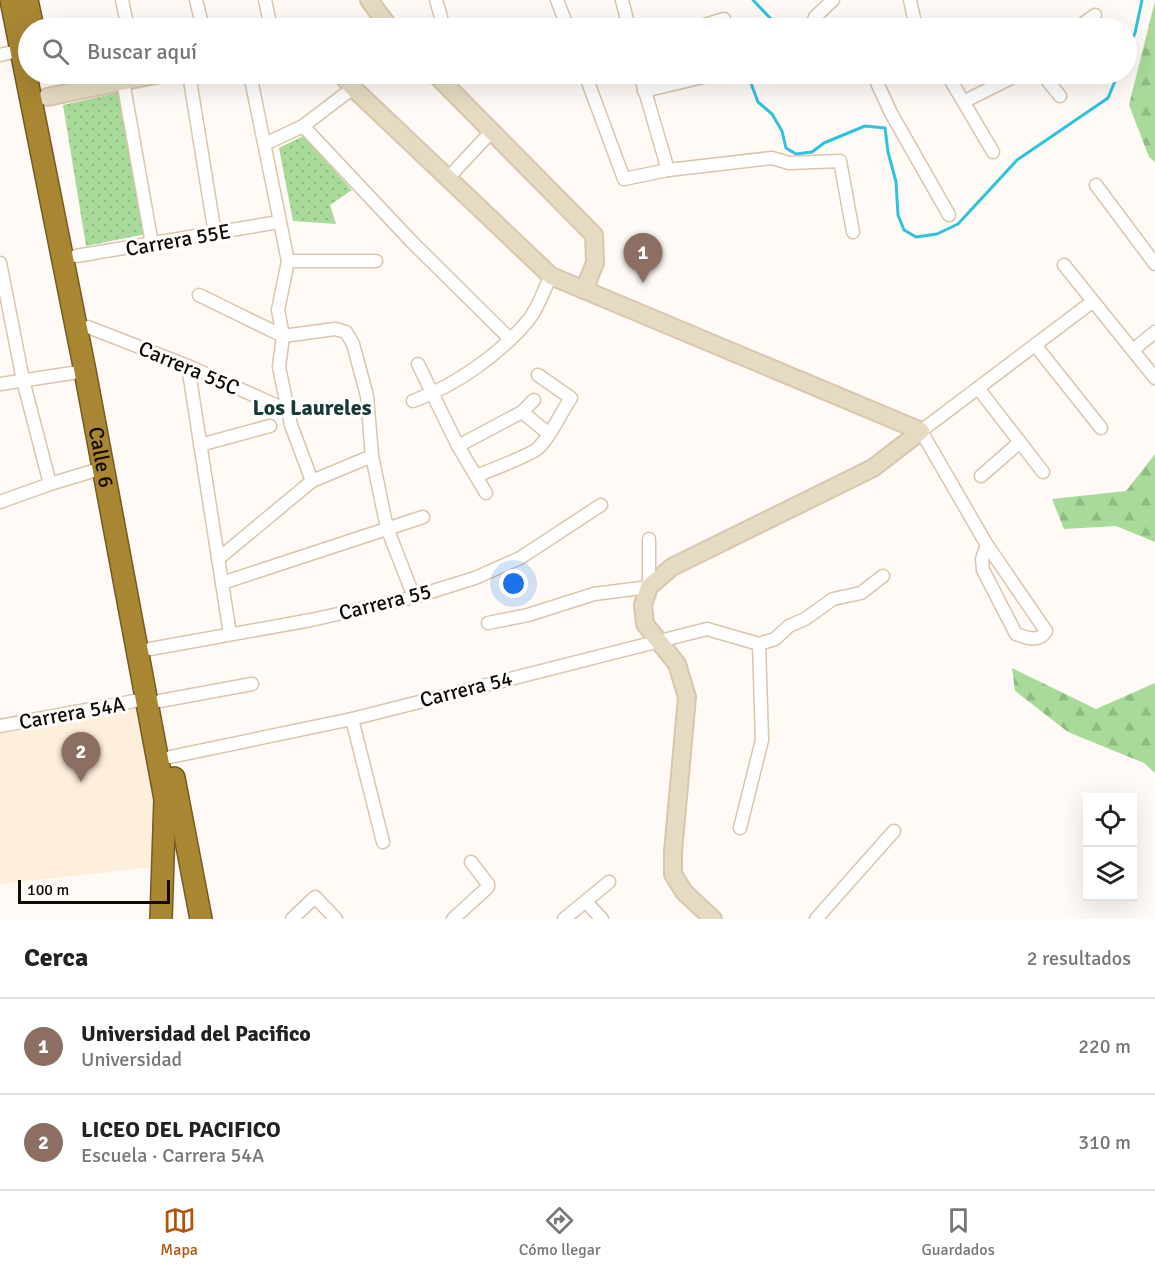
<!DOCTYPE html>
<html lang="es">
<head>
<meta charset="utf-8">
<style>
	body { margin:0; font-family:Signika,sans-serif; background:#f2f2f2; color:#222 }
	.controls { position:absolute; right:18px; bottom:18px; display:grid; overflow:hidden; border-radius:0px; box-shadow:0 6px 24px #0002 }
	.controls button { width:54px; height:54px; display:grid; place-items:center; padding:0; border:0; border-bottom:2px solid #e0e0e0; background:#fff; color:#222; font:30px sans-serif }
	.scale { position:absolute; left:18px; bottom:15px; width:152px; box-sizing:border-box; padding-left:6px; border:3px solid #120b04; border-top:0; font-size:16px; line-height:21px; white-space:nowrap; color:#120b04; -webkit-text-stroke:4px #fff; paint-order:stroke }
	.you { position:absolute; left:514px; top:584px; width:21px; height:21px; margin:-15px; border:4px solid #fff; border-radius:50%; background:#1a73e8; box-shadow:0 0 0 9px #1a73e833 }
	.badge { display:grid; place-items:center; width:39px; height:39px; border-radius:50%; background:#b45309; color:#fff; font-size:20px; font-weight:700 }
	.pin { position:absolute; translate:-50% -50px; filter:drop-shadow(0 2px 3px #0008) }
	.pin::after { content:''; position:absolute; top:32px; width:21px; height:18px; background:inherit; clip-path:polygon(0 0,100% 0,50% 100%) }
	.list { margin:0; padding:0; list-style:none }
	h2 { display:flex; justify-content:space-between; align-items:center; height:78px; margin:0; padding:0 24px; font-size:26px }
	h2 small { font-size:20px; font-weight:400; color:#767676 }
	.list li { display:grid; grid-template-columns:39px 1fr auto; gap:18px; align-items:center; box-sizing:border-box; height:96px; padding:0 24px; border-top:2px solid #e0e0e0 }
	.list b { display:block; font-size:22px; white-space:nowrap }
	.list p { margin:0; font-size:20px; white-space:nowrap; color:#767676 }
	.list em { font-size:20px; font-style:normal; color:#767676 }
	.icon { flex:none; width:33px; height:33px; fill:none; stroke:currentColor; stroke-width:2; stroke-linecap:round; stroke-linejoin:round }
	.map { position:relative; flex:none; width:1155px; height:919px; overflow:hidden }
	.search { position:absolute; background:#fff; box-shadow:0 6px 24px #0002; left:18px; right:18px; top:18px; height:66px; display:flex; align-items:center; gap:15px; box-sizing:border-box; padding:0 21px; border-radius:33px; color:#767676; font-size:22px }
	.sheet { height:270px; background:#fff }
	nav { display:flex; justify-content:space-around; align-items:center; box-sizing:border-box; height:84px; border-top:2px solid #e0e0e0; background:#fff; font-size:16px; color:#767676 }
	nav a { display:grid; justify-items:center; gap:3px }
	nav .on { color:#b45309 }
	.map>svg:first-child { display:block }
	.built { fill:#feeedc }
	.forest { fill:url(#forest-firs) }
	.park { fill:url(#park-dots) }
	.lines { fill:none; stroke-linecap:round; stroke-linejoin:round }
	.stream { stroke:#2dc3de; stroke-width:3 }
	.street-casing { stroke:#dac5ad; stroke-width:15 }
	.secondary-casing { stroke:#dac5ad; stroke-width:20 }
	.highway-casing { stroke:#745b22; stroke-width:24 }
	.street { stroke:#fff; stroke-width:12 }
	.secondary { stroke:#e5dbc2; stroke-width:16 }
	.highway { stroke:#a88632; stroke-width:21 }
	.labels { text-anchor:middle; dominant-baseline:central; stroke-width:6; stroke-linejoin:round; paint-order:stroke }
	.street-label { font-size:21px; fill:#120b04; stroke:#fff }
	.neighbourhood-label { font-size:22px; font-weight:bold; fill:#173a38; stroke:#fff }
</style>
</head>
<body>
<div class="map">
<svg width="1155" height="919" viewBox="0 0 1155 919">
	<defs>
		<pattern id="forest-firs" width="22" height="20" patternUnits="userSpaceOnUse" patternTransform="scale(1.5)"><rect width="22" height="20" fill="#a8da9a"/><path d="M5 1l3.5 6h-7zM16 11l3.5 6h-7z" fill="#90ba83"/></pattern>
		<pattern id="park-dots" width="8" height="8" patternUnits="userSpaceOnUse" patternTransform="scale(1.5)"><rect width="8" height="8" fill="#a8da9a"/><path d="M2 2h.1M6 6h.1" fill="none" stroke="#90ba83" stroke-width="1.8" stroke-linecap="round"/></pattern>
	</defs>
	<rect width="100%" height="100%" fill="#fffaf6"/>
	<path class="built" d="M145,699L163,866L0,884V729Z"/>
	<g class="forest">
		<path d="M1155,1V162L1149,157L1129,105Z"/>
		<path d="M1155,454V542L1116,526L1064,529L1052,499L1126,491Z"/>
		<path d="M1012,668L1096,709L1155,683V773L1144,763L1068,732L1015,691Z"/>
	</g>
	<g class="park">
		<path d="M121,92L146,234L86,246L63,105Z"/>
		<path d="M303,136L352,190L330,205L336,224L293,221L279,148Z"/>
	</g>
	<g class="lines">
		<g class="stream">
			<path d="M753,0L771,19L773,28"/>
			<path d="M1126,53L1135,33L1142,0"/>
			<path d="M750,74L749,78L758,102L772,114L782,131L786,148L796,154L812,152L824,143L865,126L885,128L888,152L896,182L898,215L904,230L916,237L937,234L958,224L1017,160L1108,98L1118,74"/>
		</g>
		<defs>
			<g id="street">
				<path d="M122,0L128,28"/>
				<path d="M196,0L203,28"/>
				<path d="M265,0L271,28"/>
				<path d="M436,0L441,17"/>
				<path d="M557,0L568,28"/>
				<path d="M622,0L629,28"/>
				<path d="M910,0L915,23L919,28"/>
				<path d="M695,28L724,19"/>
				<path d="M811,28L815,17L833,0"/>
				<path d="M1077,28L1095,15"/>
				<path d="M0,55L22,50"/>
				<path d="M189,74L215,234"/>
				<path d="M250,74L288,261L278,310L283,336L279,367L291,425L312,481"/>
				<path d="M585,74L624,179L668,170L772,158L789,163L840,161L853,232"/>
				<path d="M640,74L668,170"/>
				<path d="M873,74L891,113L949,215"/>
				<path d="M947,74L993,152"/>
				<path d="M1042,74L1060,96"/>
				<path d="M123,81L152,244"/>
				<path d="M644,91L716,74"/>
				<path d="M965,101L1019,74"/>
				<path d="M303,126L412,242L510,339"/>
				<path d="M265,144L303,126L353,88"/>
				<path d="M447,179L492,131"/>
				<path d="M1096,185L1155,264"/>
				<path d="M76,256L279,222"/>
				<path d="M288,261H376"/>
				<path d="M0,263L23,380L50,484"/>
				<path d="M1064,265L1155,378"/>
				<path d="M199,295L283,336L335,329L346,332L353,344L367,396L372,456L387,528L414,597"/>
				<path d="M88,327L188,366L289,411"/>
				<path d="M1035,345L1101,428"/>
				<path d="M1134,349L1155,332"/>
				<path d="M418,364L458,446L486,493"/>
				<path d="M188,366L230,634"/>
				<path d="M0,384L85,371"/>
				<path d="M978,388L1043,472"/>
				<path d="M413,401C455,386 502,353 530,318C539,306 544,289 551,276"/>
				<path d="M522,412L549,434"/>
				<path d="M200,445L270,426"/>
				<path d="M458,446L522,412L534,400"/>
				<path d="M476,476C491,470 526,457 537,449C550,438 561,412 571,398L538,375"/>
				<path d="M981,476L1020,442"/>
				<path d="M0,502L50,484L103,468"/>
				<path d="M987,545L982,559L983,570L1016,634C1027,638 1039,643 1046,631L987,545L921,431L1092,302"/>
				<path d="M218,559L312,481L372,456"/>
				<path d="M222,583L423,517"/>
				<path d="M488,623L528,615L594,594L649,587V539"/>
				<path d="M759,644L775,639L789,626L805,619L833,599L861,593L883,576"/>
				<path d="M150,649L311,620L414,597L475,578L520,558L601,505"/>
				<path d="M160,701L252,684"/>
				<path d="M352,719L383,842"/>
				<path d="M0,726L145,699"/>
				<path d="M170,757L352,719L707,629L759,644"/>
				<path d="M740,828L762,740L759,644"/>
				<path d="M586,902L602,919"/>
				<path d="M292,919L315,897L336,919"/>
				<path d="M453,919L488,887V884L471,862"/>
				<path d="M564,919L609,882"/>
				<path d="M816,919L894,831"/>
			</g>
			<g id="secondary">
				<path d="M369,0L390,28"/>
				<path d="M341,74L353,88L551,276L921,431L873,468L672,567L649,587L643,605L645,624L677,664L687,697L673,852V874L684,892L713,919"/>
				<path d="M435,74L594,235L595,263L584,290"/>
				<path d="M47,97L160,74"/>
			</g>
			<g id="highway">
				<path id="s1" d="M11,0L85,371L165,799L161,919"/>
				<path d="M27,0L33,28"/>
				<path d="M174,778L201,919"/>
			</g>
		</defs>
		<use href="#street" class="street-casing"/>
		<use href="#secondary" class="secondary-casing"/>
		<use href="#highway" class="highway-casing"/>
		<use href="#street" class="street"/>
		<use href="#secondary" class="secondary"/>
		<use href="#highway" class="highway"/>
	</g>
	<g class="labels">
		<g class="street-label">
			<text transform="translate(178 240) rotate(-10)">Carrera 55E</text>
			<text transform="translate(189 368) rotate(23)">Carrera 55C</text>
			<text stroke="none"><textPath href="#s1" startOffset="466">Calle 6</textPath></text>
			<text transform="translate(385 602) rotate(-14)">Carrera 55</text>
			<text transform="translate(466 689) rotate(-14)">Carrera 54</text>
			<text transform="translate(72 713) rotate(-10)">Carrera 54A</text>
		</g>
		<g class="neighbourhood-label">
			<text x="312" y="407">Los Laureles</text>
		</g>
	</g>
</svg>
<div class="controls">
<button><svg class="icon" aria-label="locate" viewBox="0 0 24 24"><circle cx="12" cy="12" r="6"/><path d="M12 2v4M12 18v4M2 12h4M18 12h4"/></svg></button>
<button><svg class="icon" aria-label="layers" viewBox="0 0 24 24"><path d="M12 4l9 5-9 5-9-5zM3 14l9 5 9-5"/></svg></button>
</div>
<div class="scale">100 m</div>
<div class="you"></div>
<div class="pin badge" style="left:643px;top:283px;background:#8d6e63">1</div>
<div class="pin badge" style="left:81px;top:782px;background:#8d6e63">2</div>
<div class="search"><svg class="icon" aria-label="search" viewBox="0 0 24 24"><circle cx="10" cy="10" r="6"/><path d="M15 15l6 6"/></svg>Buscar aquí</div>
</div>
<section class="sheet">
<h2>Cerca<small>2 resultados</small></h2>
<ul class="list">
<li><span class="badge" style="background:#8d6e63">1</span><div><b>Universidad del Pacifico</b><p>Universidad</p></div><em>220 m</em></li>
<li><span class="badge" style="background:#8d6e63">2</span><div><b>LICEO DEL PACIFICO</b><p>Escuela · Carrera 54A</p></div><em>310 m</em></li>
</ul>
</section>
<nav>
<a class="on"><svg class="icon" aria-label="map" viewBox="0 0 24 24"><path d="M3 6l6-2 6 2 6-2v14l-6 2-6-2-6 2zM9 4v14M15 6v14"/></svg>Mapa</a>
<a><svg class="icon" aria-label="directions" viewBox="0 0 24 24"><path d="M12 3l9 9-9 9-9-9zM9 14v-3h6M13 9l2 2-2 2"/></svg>Cómo llegar</a>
<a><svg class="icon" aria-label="saved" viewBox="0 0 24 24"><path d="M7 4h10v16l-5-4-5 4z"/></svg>Guardados</a>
</nav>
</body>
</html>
